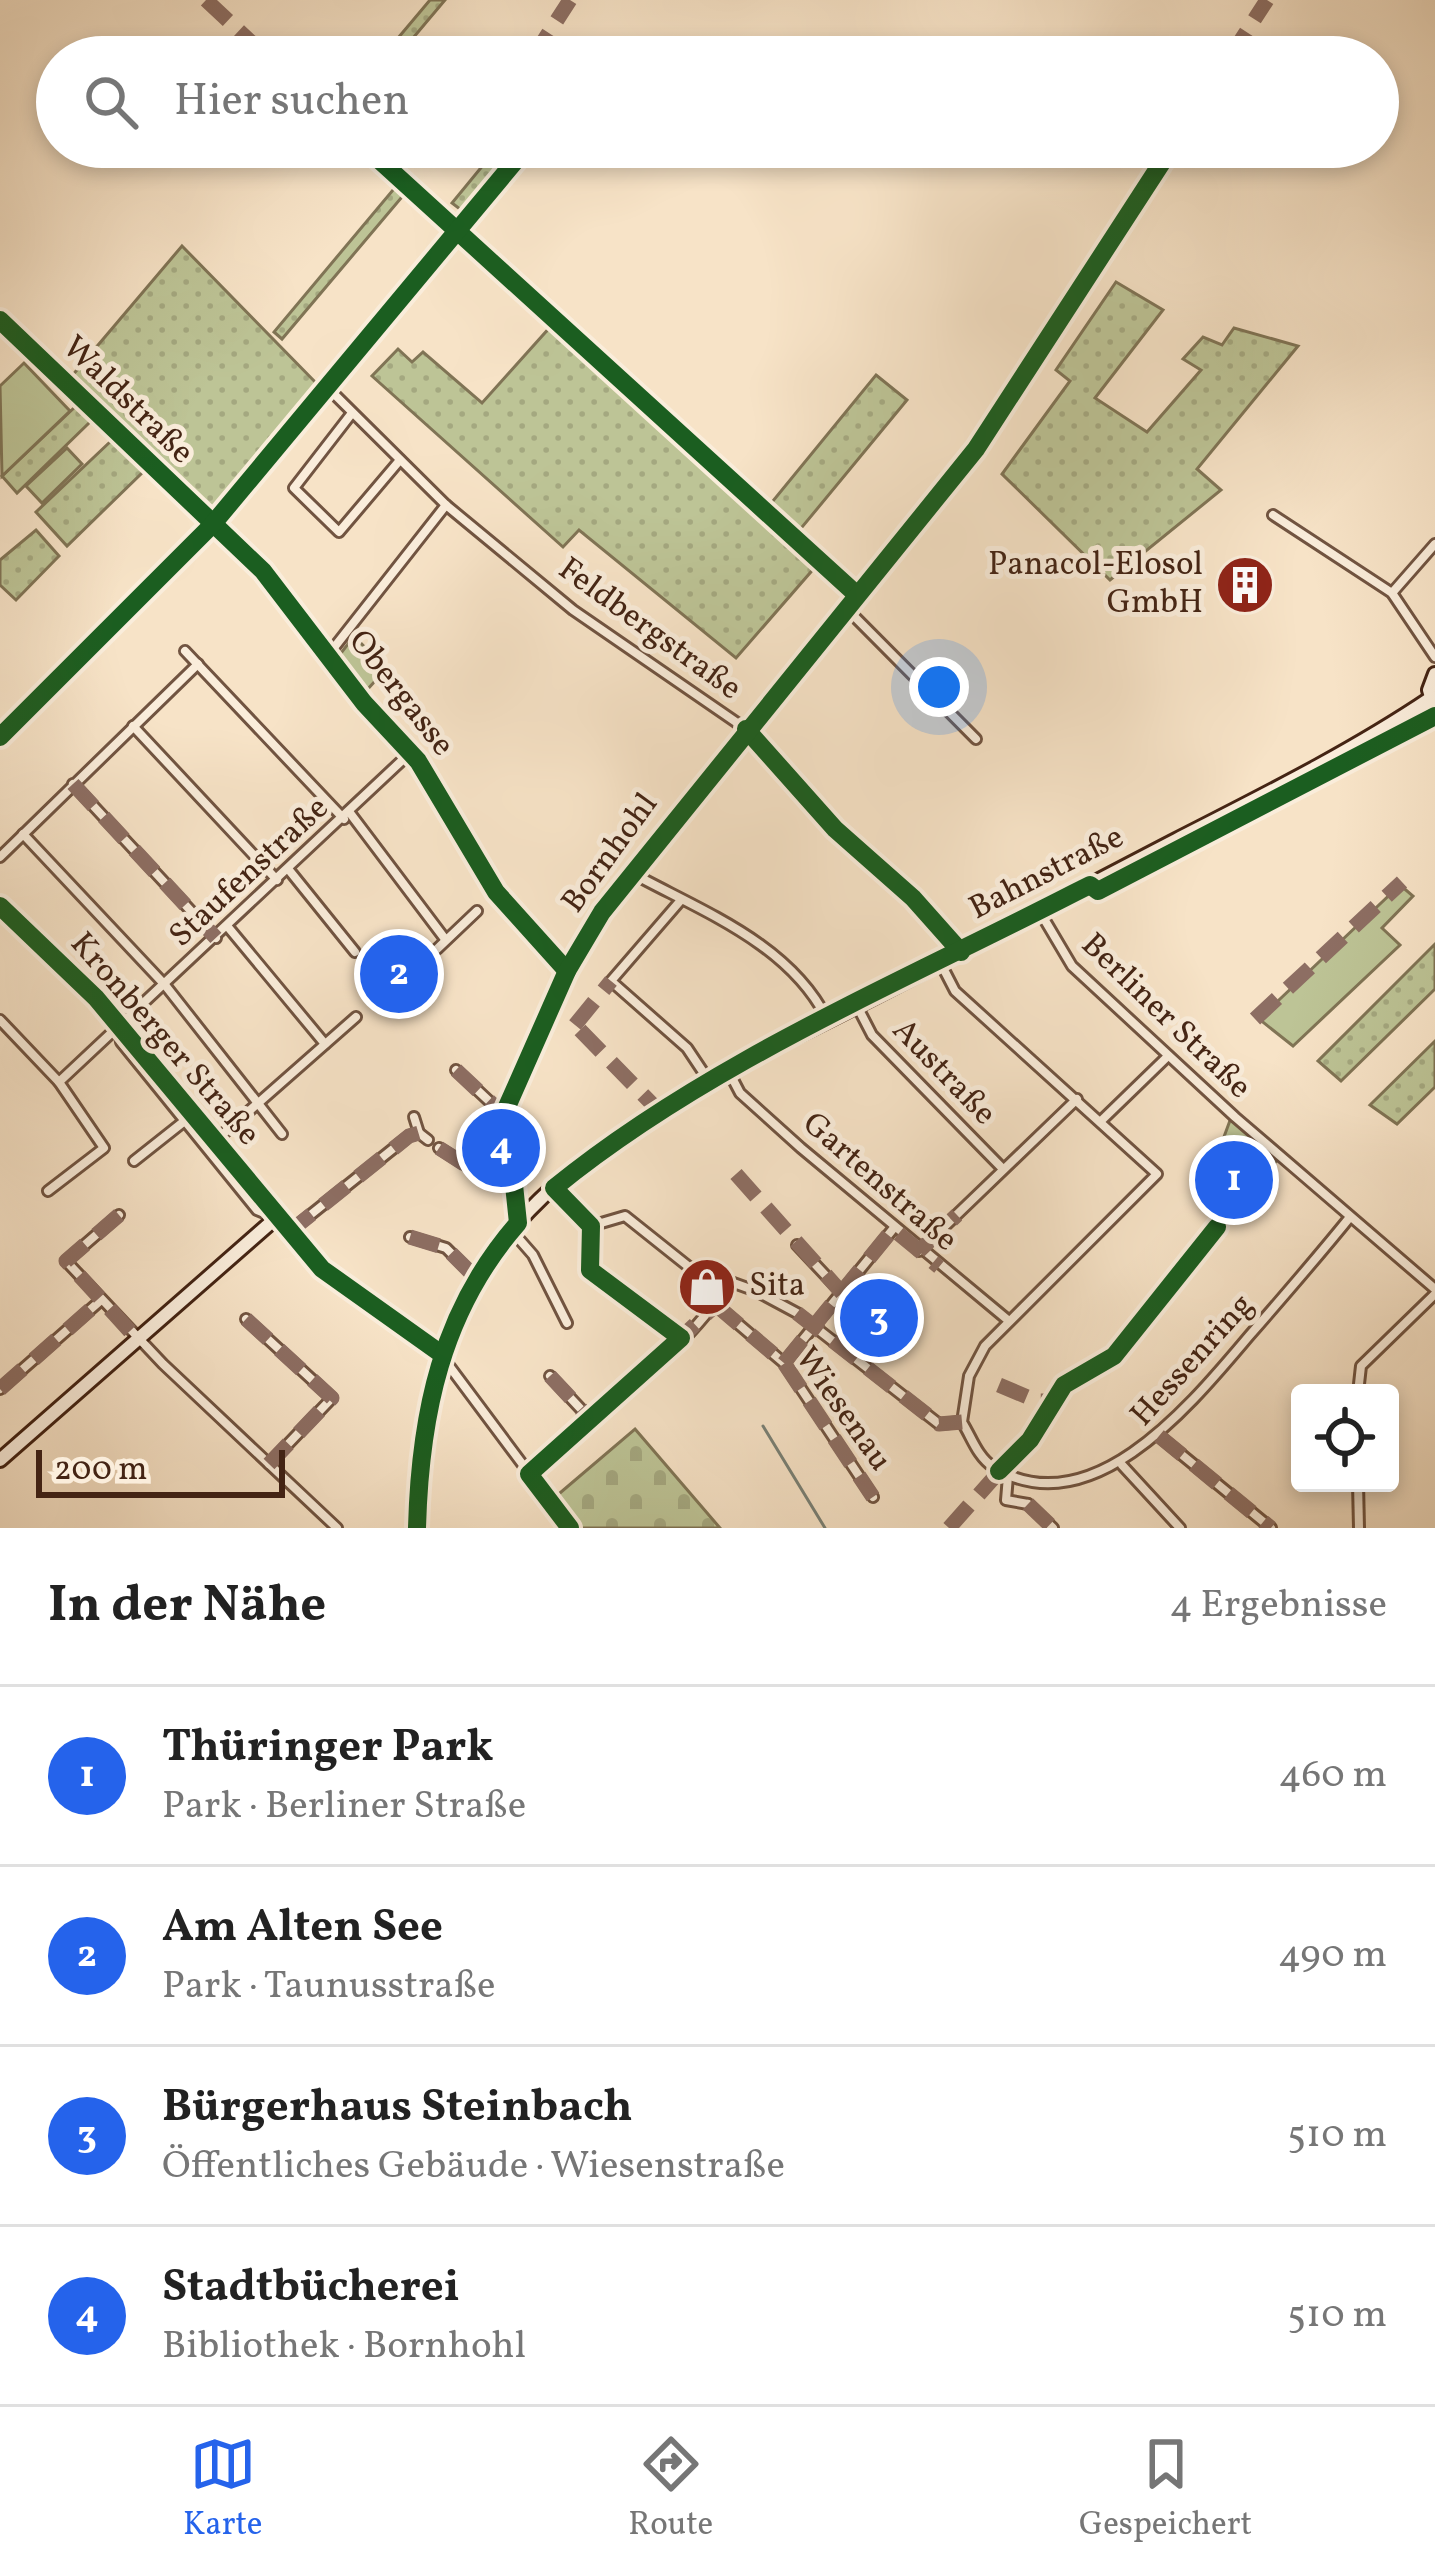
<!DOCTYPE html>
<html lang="de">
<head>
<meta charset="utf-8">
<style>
	body { margin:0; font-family:Vollkorn,serif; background:#f2f2f2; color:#222 }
	.controls { position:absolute; right:36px; bottom:36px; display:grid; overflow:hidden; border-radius:12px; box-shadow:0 6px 18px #0003 }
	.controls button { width:108px; height:108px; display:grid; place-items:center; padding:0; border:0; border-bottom:3px solid #e0e0e0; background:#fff; color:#222; font:60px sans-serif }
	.scale { position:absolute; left:36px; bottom:30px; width:249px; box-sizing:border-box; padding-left:12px; border:6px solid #442414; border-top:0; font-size:33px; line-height:42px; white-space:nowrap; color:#442414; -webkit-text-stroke:9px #faeddb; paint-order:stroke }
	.you { position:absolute; left:939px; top:687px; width:42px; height:42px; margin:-30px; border:9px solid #fff; border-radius:50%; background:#1a73e8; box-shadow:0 0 0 18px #1a73e833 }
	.badge { display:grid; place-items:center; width:78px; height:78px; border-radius:50%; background:#2563eb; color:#fff; font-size:39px; font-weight:700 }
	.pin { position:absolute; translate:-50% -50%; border:6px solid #fff; box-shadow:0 3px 12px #0006 }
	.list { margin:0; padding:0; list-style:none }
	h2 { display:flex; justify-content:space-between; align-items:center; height:156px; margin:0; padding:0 48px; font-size:51px }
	h2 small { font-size:39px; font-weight:400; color:#767676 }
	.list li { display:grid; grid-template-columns:78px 1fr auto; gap:36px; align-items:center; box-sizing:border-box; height:180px; padding:0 48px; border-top:3px solid #e0e0e0 }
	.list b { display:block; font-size:45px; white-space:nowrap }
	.list p { margin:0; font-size:39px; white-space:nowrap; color:#767676 }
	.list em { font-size:39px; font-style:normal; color:#767676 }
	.icon { flex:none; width:66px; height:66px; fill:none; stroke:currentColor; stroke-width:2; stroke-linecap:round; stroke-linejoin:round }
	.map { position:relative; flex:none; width:1435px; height:1528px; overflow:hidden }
	.search { position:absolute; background:#fff; box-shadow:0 6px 18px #0003; left:36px; right:36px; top:36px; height:132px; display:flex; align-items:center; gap:30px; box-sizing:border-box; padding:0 42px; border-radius:66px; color:#767676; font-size:45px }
	.sheet { height:876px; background:#fff }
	nav { display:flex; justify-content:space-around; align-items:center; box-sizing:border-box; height:168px; border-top:3px solid #e0e0e0; background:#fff; font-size:33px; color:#767676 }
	nav a { display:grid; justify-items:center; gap:6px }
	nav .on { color:#2563eb }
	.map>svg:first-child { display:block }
	.grass { fill:url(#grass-dots); stroke:#807455; stroke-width:3 }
	.cemetery { fill:url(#cemetery-stones); stroke:#807455; stroke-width:3 }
	.park { fill:#bdc496; stroke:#807455; stroke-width:3 }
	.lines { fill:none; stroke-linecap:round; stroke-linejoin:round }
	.stream { stroke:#798075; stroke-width:3 }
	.street-casing { stroke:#715441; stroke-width:14 }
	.secondary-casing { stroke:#442414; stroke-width:18 }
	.street { stroke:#faeddb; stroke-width:8 }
	.secondary { stroke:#faeddb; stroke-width:12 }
	.quiet { stroke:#8d6e63; stroke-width:15; stroke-dasharray:30 15; stroke-linecap:butt }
	.cycleway-casing { stroke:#faeddb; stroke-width:26 }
	.cycleway { stroke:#1b5e20; stroke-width:18 }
	.labels { text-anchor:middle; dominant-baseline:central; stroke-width:10; stroke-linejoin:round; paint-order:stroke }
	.street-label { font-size:33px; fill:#442414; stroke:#faeddb }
	.poi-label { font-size:33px; fill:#442414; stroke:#faeddb; text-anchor:end }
</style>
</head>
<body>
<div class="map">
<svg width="1435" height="1528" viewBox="0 0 1435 1528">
	<defs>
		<pattern id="grass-dots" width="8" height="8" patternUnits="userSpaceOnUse" patternTransform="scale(3)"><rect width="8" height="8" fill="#bdc496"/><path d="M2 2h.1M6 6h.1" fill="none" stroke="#a4a880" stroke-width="1.8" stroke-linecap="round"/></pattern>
		<pattern id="cemetery-stones" width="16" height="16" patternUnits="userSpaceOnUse" patternTransform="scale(3)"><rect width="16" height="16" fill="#bdc496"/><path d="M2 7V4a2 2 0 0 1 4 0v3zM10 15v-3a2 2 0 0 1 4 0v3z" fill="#a4a880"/></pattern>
	</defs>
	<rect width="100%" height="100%" fill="#f7e3c7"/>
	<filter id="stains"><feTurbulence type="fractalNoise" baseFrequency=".00167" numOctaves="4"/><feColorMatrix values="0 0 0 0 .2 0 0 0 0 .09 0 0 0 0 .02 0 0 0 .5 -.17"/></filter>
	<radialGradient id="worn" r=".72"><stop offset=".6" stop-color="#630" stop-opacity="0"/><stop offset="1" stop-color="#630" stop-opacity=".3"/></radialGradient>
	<g class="grass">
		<path d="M430,0H445L397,57H382Z"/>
		<path d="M498,147H518L465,213L452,203Z"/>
		<path d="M398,184L407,191L282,339L274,332Z"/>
		<path d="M182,246L322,389L209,518L71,377Z"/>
		<path d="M1116,282L1163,310L1095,398L1147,432L1201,370L1183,359L1203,337L1222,345L1234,328L1298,346L1197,469L1221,490L1110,580L1002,474L1070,381L1056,370Z"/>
		<path d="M552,325L816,566L736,658L579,530L563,547L372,376L398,349L412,362L423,352L482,403Z"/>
		<path d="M876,375L907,400L798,532L768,507Z"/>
		<path d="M76,406L91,421L17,493L2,476Z"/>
		<path d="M111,441L143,472L67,546L36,512Z"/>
		<path d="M36,530L59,556L16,600L0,585V560Z"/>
		<path d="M1435,944V989L1341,1081L1318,1061Z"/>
		<path d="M1435,1041V1087L1397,1124L1370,1105Z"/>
	</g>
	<path class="cemetery" d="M635,1429L720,1528H578L554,1498Z"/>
	<g class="park">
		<path d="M24,363L70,411L2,476L0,386Z"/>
		<path d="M67,448L82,464L42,503L26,486Z"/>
		<path d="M354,636L386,669L366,691L338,657Z"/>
		<path d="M1400,885L1413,896L1382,928L1400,945L1293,1046L1259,1019Z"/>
		<path d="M408,951L423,970L390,998L375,978Z"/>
		<path d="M1232,1115L1280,1157L1222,1222L1200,1202Z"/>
	</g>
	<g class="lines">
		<g class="stream">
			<path d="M0,327L141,464"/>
			<path d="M763,1426L825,1528"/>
		</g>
		<defs>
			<g id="street">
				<path d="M0,320L263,571L364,703L418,761L496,892L567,971"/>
				<path d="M327,387L446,505L573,610L746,729L835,829L913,898L961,952"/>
				<path d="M352,413L294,488L339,532L400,460"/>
				<path d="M1273,515L1392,593L1435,657"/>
				<path d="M1392,593L1435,544"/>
				<path d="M845,607L976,739"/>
				<path d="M185,651L344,819"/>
				<path d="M329,654L446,505"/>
				<path d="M133,726L277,880"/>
				<path d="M73,784L216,938"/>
				<path d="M350,813L445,939"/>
				<path d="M23,834L165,985L282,1134"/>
				<path d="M0,857L198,664"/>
				<path d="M289,870L355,952"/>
				<path d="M630,872C701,911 789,943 827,1019"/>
				<path d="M681,900L611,981L687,1048L709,1081"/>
				<path d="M1040,912L1072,966L1235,1117L1435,1289"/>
				<path d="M228,927L325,1044"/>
				<path d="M437,949L477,911"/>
				<path d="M940,962L955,991L1157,1174L985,1346L969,1376L962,1422C972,1438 977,1456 993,1467C1092,1528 1193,1402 1249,1336C1283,1297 1317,1258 1350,1217"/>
				<path d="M857,1006L872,1035L1002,1168"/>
				<path d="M0,1020L59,1082L104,1148L48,1191"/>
				<path d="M119,1028L121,1042L257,1210L274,1217"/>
				<path d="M456,1070L506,1117"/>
				<path d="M729,1072L740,1093L801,1148L1009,1321"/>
				<path d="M59,1082L411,752"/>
				<path d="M414,1117L419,1133"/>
				<path d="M1103,1119L1168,1056"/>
				<path d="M215,1141L356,1017"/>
				<path d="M439,1148L491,1181L511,1182"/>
				<path d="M134,1161L182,1123"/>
				<path d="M554,1188L591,1226L625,1216L689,1267L756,1291L797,1313L939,1424L962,1422"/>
				<path d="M119,1215L66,1261L163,1364L337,1528"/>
				<path d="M517,1221L506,1109L567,971L630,872L877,570"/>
				<path d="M512,1231L533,1255L567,1323"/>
				<path d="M289,1232L409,1136L419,1133L428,1140"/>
				<path d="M410,1237L446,1248L477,1279"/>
				<path d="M797,1245L842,1293"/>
				<path d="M919,1251L1077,1099"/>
				<path d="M716,1305L784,1363L873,1497"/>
				<path d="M246,1319L332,1398L269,1464"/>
				<path d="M441,1355L570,1528"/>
				<path d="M784,1363L893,1229"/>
				<path d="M550,1376L592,1421"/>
				<path d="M0,1389L100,1301"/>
				<path d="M1358,1393L1361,1366L1435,1294"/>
				<path d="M1159,1436L1271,1528"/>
				<path d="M1122,1465L1180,1528"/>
				<path d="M529,1474C592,1422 686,1351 729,1283"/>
				<path d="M1008,1476L1006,1500L1028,1504"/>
				<path d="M1358,1483L1359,1528"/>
				<path d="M1028,1504L1053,1528"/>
			</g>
			<g id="secondary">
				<path d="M1432,700L1429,690L1435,674"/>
				<path d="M1409,719L1435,708"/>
				<path d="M0,906L96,998L322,1269L440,1353"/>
				<path d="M0,1460L276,1218"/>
				<path d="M417,1528C420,1430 434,1333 494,1252C581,1134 726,1073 853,1008C961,953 1068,896 1176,840C1262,796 1351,752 1431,698"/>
			</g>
		</defs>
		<use href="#street" class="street-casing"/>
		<use href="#secondary" class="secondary-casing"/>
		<use href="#street" class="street"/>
		<use href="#secondary" class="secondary"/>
		<g class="quiet">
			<path d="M206,0L267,57"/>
			<path d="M543,57L537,51L570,0"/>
			<path d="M1230,57L1267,0"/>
			<path d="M73,784L216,938"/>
			<path d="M1255,1019L1402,882"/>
			<path d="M575,1025L611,981"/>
			<path d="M580,1030L658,1110"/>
			<path d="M456,1070L506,1117"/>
			<path d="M439,1148L491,1181L511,1182"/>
			<path d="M736,1174L842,1293"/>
			<path d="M119,1215L66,1261L138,1340"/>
			<path d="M288,1233L409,1136L419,1133L428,1140"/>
			<path d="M410,1237L446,1248L477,1279"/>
			<path d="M919,1251L957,1215"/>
			<path d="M716,1305L784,1363L873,1497"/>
			<path d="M797,1313L939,1424L962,1422"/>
			<path d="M246,1319L332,1398L269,1464"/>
			<path d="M673,1345L716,1305L729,1283"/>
			<path d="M784,1363L893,1229L939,1267"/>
			<path d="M550,1376L592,1421"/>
			<path d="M999,1385L1037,1401H1053"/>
			<path d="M0,1389L100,1301"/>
			<path d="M1159,1436L1271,1528"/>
			<path d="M1028,1504L1053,1528"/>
			<path d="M949,1528L1006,1464"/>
		</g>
		<defs>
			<g id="cycleway">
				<path d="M365,147L856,594"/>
				<path d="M0,320L263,571L364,703L418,761L496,892L567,971"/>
				<path d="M746,729L835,829L913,898L961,952"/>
				<path d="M0,737L212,525L527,147"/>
				<path d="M0,906L96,998L322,1269L440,1353"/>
				<path d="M999,1471L1030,1440L1064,1385L1114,1356L1217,1227"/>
				<path d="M417,1528C420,1415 441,1311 518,1223L506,1109L567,971L602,912L976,449L1172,147"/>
				<path d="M570,1528L529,1474L681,1338L590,1270L591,1226L554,1188C706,1064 899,983 1074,893L1090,885L1098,891L1435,716"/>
			</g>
		</defs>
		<use href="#cycleway" class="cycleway-casing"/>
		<use href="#cycleway" class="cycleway"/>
	</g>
	<defs>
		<symbol id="building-disc" viewBox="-11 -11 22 22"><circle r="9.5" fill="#8f2418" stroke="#faeddb"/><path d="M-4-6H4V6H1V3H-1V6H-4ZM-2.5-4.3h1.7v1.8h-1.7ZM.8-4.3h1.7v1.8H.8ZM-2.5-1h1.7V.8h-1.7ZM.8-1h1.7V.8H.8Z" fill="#fff"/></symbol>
		<symbol id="shop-disc" viewBox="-11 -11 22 22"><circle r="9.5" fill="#8f2418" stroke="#faeddb"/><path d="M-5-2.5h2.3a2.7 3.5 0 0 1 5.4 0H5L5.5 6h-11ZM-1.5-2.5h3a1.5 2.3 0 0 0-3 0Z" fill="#fff"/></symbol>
	</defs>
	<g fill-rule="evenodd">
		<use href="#building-disc" x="1212" y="552" width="66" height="66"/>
		<use href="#shop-disc" x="674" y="1254" width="66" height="66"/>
	</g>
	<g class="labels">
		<g class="street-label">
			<text transform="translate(127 401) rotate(44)">Waldstraße</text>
			<text transform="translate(649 630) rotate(36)">Feldbergstraße</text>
			<text transform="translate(400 694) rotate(52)">Obergasse</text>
			<text transform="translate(611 854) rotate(-54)">Bornhohl</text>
			<text transform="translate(250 873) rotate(-43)">Staufenstraße</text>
			<text transform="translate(1047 874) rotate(-27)">Bahnstraße</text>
			<text transform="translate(1165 1017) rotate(44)">Berliner Straße</text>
			<text transform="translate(164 1040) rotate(49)">Kronberger Straße</text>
			<text transform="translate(943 1073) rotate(46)">Austraße</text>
			<text transform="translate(879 1183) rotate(41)">Gartenstraße</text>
			<text transform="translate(1193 1361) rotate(-48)">Hessenring</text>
			<text transform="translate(842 1410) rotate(55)">Wiesenau</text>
		</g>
		<g class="poi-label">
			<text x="1203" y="566">Panacol-Elosol<tspan x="1203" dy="38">GmbH</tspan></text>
			<text x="749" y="1287" text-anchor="start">Sita</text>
		</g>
	</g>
	<rect width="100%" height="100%" filter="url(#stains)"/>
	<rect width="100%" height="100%" fill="url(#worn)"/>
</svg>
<div class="controls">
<button><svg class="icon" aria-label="locate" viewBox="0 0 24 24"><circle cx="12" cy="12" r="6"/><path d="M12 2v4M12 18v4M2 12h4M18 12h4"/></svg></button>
</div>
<div class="scale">200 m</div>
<div class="you"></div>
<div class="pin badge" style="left:1234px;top:1180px">1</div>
<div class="pin badge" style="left:399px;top:974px">2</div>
<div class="pin badge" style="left:879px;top:1318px">3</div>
<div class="pin badge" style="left:501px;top:1148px">4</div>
<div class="search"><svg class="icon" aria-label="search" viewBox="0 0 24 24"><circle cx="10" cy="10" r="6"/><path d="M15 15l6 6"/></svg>Hier suchen</div>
</div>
<section class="sheet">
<h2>In der Nähe<small>4 Ergebnisse</small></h2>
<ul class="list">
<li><span class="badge">1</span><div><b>Thüringer Park</b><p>Park · Berliner Straße</p></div><em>460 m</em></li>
<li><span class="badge">2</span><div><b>Am Alten See</b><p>Park · Taunusstraße</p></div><em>490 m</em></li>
<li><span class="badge">3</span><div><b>Bürgerhaus Steinbach</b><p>Öffentliches Gebäude · Wiesenstraße</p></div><em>510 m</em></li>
<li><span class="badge">4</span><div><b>Stadtbücherei</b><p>Bibliothek · Bornhohl</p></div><em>510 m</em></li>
</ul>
</section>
<nav>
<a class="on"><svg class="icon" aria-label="map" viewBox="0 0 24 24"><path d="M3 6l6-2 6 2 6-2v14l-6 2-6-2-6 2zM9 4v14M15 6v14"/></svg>Karte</a>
<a><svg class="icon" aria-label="directions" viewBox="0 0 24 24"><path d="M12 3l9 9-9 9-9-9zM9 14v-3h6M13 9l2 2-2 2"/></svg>Route</a>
<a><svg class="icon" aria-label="saved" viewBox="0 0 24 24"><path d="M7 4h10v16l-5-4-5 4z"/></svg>Gespeichert</a>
</nav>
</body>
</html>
